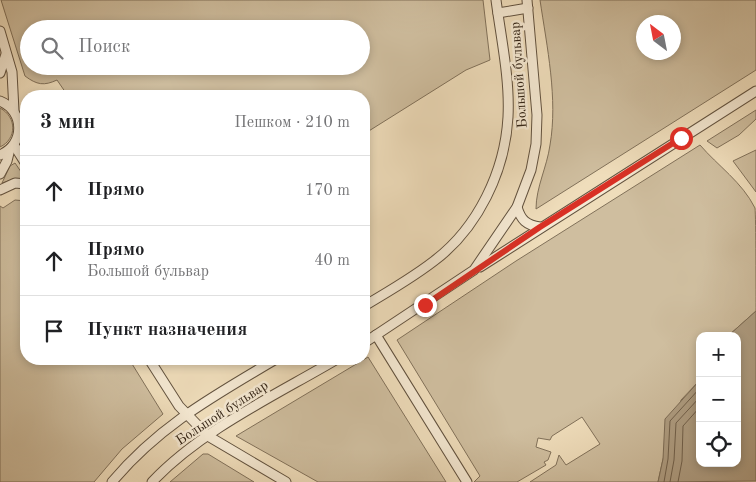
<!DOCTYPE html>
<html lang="ru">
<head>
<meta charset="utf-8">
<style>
	body { margin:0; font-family:"Old Standard TT",serif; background:#f6f6f6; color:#202124 }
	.controls { position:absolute; right:15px; bottom:15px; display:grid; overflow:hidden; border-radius:10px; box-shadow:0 2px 8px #0003 }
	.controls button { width:45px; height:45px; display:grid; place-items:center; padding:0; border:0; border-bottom:1px solid #e0e0e0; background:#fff; color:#202124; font:25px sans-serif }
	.compass { position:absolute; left:636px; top:15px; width:45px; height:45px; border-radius:50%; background:#fff; box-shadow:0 2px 8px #0003; rotate:328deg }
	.stop { position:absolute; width:15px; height:15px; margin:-11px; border:4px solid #d93025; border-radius:50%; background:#fff }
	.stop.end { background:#d93025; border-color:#fff; box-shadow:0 1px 5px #0008 }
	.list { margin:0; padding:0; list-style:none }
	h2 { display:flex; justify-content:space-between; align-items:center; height:65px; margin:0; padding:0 20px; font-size:21px }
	h2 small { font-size:16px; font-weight:400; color:#757577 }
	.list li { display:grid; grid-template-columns:32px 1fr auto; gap:15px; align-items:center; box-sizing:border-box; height:70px; padding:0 20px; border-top:1px solid #e0e0e0 }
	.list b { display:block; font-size:19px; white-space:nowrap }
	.list p { margin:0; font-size:16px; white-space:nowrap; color:#757577 }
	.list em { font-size:16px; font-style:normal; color:#757577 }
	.icon { flex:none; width:28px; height:28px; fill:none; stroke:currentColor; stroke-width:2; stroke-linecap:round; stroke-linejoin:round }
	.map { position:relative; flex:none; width:756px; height:482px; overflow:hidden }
	.search { position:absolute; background:#fff; box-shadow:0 2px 8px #0003; left:20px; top:20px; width:350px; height:55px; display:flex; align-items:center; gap:12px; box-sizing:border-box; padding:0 18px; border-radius:28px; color:#757577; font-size:19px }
	.panel { position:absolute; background:#fff; box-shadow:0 2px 8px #0003; left:20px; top:90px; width:350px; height:275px; border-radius:20px }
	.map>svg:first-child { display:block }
	.green { fill:#cfbe9f; stroke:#81715a; fill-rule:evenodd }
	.water { fill:#af9e83; stroke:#7d6d57 }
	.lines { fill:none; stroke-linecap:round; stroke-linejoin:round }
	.shore { stroke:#71614c; stroke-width:1 }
	.minor-casing { stroke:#62523f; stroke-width:11 }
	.minor { stroke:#f5e9d3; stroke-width:9 }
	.route { stroke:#d93025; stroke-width:6 }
	.labels { text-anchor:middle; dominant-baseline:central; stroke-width:5; stroke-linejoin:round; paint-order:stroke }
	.street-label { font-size:14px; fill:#332416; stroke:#f5e9d3 }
</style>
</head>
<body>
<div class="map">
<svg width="756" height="482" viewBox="0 0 756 482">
	<rect width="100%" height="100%" fill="#efddbb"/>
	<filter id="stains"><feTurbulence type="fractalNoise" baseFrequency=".004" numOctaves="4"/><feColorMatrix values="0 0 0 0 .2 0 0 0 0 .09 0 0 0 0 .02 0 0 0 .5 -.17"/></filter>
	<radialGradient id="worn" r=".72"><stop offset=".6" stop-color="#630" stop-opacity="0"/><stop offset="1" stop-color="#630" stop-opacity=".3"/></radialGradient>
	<g class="green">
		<path d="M1,0H483L490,60L466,70L364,134V96H68L57,80C44,86 37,85 25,76ZM29,29H361V66H29Z"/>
		<path d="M540,0H756V70L536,209C536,187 547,167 550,145C558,99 547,47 540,0ZM644,22H674V52H644Z"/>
		<path d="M0,108C17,117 17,139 0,147Z"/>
		<path d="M756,110V119L739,135L717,148L707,141Z"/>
		<path d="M700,145C718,166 742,182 755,208C756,216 756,296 756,311L728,336H700V380L681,400L663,459L658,482H530L556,465L559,455L566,465L600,444L582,417L552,436L550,440L538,438L536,447L551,452L548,460L544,462L546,465L517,482H474L480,476L397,340L516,261Z"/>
		<path d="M756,150V192L733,161Z"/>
		<path d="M15,163L26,179H14L2,183L10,166Z"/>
		<path d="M15,200L26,201V359H129L163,414L122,449L94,482H0V206L3,208Z"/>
		<path d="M368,357L446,482H318L236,436Z"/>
		<path d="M203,454H208L254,482H170Z"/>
	</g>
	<path class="water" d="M756,311V481L658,482L663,459L665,419L700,380V463H737V336H728Z"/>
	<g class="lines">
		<g class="shore">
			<path d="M664,482L668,459L670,421L700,388"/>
			<path d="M670,482L674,460L676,423L700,397"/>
			<path d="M678,482L682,461L683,426L700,407"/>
		</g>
		<defs>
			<g id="minor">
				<path d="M498,13L528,8"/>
				<path d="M0,31L12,72L14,111"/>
				<path d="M0,73L6,54"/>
				<path d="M0,101C25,111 25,145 0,155"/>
				<path d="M14,145L26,164"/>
				<path d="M0,174L7,161L10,149"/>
				<path d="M0,190L15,183L26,184"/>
				<path d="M517,207C521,220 526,225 540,227"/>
				<path d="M480,267L756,91"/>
				<path d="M364,306C388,292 412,278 434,261C478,228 505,171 508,117C510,79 501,38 496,0"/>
				<path d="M376,335L467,482"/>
				<path d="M364,343L474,270L517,207L531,170L536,144L537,115L527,0"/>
				<path d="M149,359L179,406L208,436L286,482"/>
				<path d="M112,482C160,425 214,396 276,359"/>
				<path d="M152,482C201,430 276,395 337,359"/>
			</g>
		</defs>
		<use href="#minor" class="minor-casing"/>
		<use href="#minor" class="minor"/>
	</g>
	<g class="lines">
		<path class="route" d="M425,305L540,227L681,138"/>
	</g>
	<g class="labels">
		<g class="street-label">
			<text transform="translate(519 75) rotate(-94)">Большой бульвар</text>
			<text transform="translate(222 413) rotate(-33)">Большой бульвар</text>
		</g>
	</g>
	<rect width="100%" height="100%" filter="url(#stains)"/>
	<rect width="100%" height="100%" fill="url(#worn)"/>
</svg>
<div class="controls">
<button>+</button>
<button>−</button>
<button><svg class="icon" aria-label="locate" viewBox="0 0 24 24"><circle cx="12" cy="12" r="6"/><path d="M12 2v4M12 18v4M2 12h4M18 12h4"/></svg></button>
</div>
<svg class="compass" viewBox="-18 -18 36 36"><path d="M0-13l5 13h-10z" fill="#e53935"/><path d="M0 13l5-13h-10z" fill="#757577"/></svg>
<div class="stop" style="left:681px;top:138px"></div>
<div class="stop end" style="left:425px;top:305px"></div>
<div class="search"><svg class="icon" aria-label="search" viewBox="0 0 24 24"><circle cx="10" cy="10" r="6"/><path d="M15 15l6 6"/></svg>Поиск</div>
<section class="panel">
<h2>3 мин<small>Пешком · 210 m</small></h2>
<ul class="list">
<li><svg class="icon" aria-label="ahead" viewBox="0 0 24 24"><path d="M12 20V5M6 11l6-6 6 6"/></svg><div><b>Прямо</b></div><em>170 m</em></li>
<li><svg class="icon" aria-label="ahead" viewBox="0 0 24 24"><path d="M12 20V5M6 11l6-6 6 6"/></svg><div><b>Прямо</b><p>Большой бульвар</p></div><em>40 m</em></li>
<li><svg class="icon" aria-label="arrive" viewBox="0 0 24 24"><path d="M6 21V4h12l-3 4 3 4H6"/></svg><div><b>Пункт назначения</b></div></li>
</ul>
</section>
</div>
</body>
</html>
